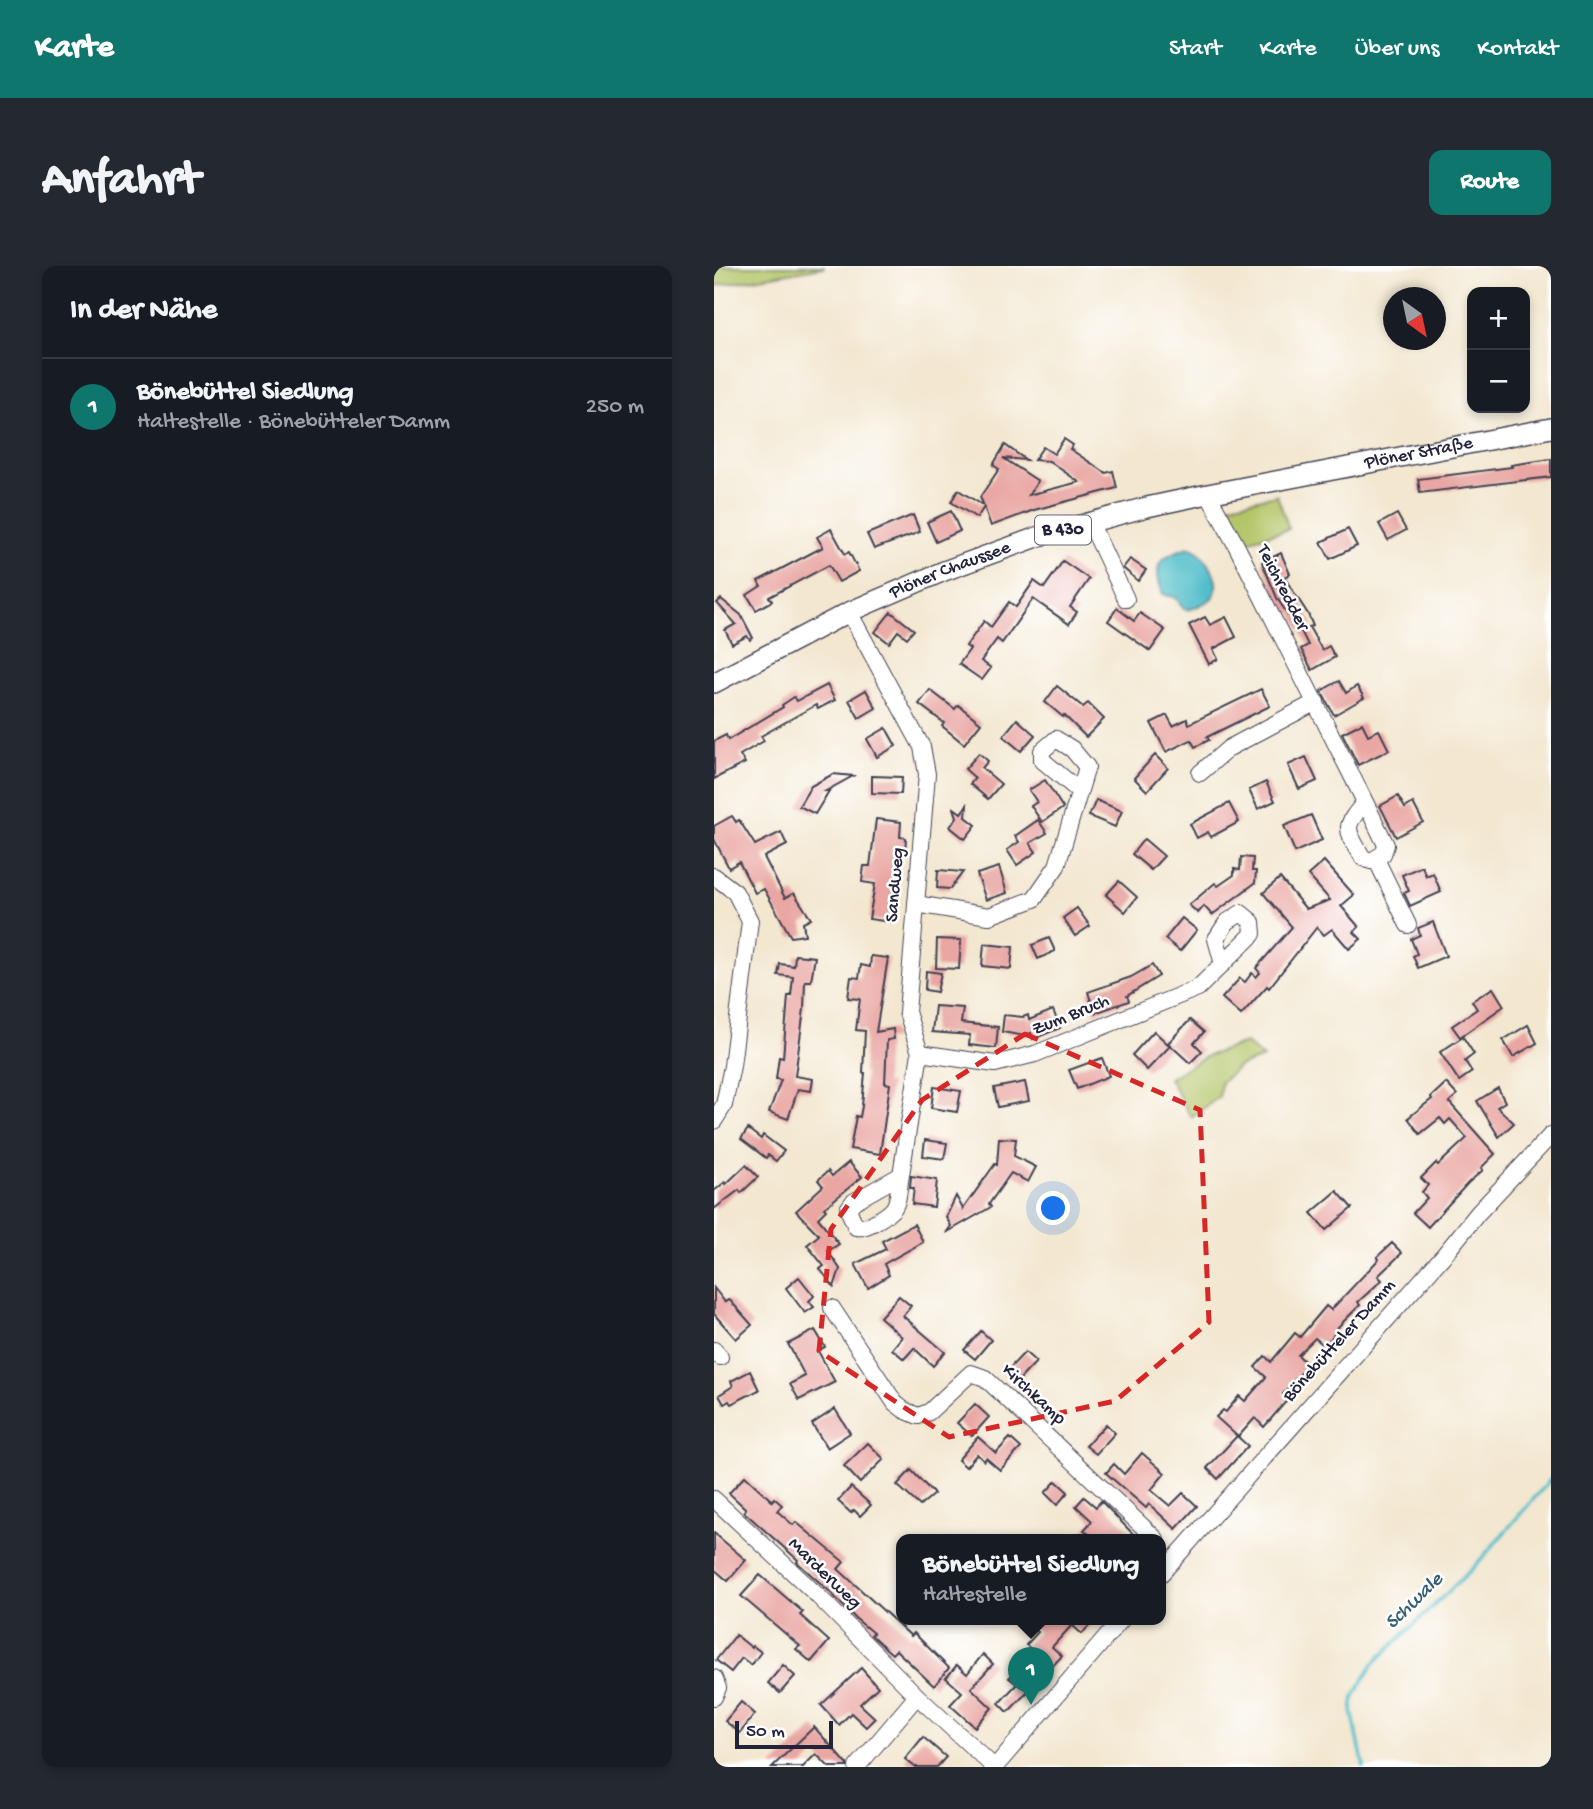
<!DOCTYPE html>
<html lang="de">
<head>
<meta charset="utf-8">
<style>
	body { margin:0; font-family:"Gochi Hand",sans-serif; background:#242831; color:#f1f3f6 }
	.controls { position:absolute; right:21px; top:21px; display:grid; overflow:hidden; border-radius:14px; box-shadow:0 4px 10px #0003 }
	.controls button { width:63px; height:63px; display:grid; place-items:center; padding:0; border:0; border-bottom:2px solid #363941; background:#171b24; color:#f1f3f6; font:35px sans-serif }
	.compass { position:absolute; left:669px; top:21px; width:63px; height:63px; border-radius:50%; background:#171b24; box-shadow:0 4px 10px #0003; rotate:147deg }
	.scale { position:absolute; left:21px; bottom:18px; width:98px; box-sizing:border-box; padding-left:7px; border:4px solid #22223b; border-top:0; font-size:19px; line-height:24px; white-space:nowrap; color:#22223b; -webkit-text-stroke:5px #fff; paint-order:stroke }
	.you { position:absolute; left:340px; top:943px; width:24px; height:24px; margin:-18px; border:5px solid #fff; border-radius:50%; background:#1a73e8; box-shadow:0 0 0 10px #1a73e833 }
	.badge { display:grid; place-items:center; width:46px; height:46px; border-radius:50%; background:#0f766e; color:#fff; font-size:23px; font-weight:700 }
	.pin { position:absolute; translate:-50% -58px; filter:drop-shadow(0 2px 4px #0008) }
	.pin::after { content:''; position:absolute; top:37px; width:24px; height:21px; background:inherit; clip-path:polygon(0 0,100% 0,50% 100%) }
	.popup { position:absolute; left:182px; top:1268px; width:270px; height:91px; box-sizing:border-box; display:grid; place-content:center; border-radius:14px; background:#171b24; filter:drop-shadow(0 2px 5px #0005); font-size:23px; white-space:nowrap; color:#9ea1a6 }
	.popup b { font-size:26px; color:#f1f3f6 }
	.popup::after { content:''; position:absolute; left:50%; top:100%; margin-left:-14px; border:14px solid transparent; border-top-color:#171b24 }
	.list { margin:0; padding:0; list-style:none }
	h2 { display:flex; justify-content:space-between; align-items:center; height:91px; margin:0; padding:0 28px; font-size:30px }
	h2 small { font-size:23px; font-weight:400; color:#9ea1a6 }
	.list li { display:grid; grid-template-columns:46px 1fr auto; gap:21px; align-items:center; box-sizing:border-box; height:98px; padding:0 28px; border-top:2px solid #363941 }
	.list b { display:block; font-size:26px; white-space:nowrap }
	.list p { margin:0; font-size:23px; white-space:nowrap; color:#9ea1a6 }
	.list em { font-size:23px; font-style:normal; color:#9ea1a6 }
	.map { position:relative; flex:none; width:837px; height:1501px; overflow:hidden; border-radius:14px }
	header { display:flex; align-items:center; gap:42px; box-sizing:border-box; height:98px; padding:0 35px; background:#0f766e; color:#fff }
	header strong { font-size:33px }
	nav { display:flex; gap:38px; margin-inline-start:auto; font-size:24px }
	.intro { display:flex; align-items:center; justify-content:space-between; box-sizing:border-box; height:168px; padding:0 42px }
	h1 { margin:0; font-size:49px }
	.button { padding:18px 32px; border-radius:14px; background:#0f766e; color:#fff; font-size:24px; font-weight:700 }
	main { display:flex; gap:42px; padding:0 42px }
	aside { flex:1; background:#171b24; border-radius:14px; box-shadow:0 4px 10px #0003 }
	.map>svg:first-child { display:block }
	.green { fill:#b4c568; stroke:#6b7452; stroke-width:2 }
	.water { fill:#51beca; stroke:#3a7082; stroke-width:2 }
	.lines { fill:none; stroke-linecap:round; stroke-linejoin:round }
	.stream { stroke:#51beca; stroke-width:3.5 }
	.building { fill:#e9a6a2 }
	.minor-casing { stroke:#414051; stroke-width:18 }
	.major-casing { stroke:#414051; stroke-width:22 }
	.minor { stroke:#fff; stroke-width:16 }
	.major { stroke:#fff; stroke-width:19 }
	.marked { fill:none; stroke:#d62828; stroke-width:5; stroke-dasharray:14 9; stroke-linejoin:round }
	.labels { text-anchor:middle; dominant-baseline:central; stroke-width:5; stroke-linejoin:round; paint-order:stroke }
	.shield { fill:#fff; stroke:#646476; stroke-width:2 }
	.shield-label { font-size:18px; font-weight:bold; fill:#22223b }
	.street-label { font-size:19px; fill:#22223b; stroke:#fff }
	.water-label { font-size:21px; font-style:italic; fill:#356074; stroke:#fff }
</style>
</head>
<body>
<header>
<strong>Karte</strong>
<nav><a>Start</a><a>Karte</a><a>Über uns</a><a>Kontakt</a></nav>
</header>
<div class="intro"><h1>Anfahrt</h1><a class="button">Route</a></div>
<main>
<aside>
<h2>In der Nähe<small></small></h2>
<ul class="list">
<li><span class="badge">1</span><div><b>Bönebüttel Siedlung</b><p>Haltestelle · Bönebütteler Damm</p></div><em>250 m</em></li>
</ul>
</aside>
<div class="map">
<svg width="837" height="1501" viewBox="0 0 837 1501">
	<rect width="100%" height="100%" fill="#fff"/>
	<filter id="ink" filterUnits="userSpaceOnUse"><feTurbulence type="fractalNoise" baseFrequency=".0143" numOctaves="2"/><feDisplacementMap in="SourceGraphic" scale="14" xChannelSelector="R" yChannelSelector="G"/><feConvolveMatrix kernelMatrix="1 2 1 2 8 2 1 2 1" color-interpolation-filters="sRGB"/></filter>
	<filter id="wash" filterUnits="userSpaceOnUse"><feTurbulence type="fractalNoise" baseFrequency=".00686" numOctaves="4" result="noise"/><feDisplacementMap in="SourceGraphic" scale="28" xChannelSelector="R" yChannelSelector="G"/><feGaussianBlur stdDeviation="1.57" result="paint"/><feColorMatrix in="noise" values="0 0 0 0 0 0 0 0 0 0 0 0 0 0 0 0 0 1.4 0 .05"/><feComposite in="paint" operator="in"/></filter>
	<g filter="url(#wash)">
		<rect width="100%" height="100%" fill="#f3e7d0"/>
		<g class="green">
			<path d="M0,0H110V1L0,20Z"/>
			<path d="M563,229L575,263L532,275L521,262L516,239Z"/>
			<path d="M532,777L549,792L526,800L507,816L505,831L477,851L455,812L493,790Z"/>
		</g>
		<path class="water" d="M475,281C490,286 508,312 500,329C498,334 491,337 486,339C480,342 477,344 470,343L462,332L449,328C437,296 446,291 475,281Z"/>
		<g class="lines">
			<path class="stream" d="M650,1501L638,1445L640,1430L659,1398L761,1300L837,1213"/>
		</g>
		<g id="blocks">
			<g class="building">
				<path d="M350,173L359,179L356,183L392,207L399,205L403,222L320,244L277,260L270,241L263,252L237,236L244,224L270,240L266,231L285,203L279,199L291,179L312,194L289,192L324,215L315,229L365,216L335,195L320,194L329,181L340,188Z"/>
				<path d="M837,193V211L706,227L704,213L798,201L797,199Z"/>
				<path d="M237,245L246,265L222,276L213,256Z"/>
				<path d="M683,248L692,264L674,274L665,258Z"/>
				<path d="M199,249L206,266L160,283L153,268Z"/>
				<path d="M117,263L131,288L135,286L145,305L125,316L115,299L55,331L58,335L42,344L33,329L47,320L44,315L109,281L103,271Z"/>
				<path d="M634,263L643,280L616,293L607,276Z"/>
				<path d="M567,287L576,308L570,311L594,348L599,360L595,361L608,384L615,380L621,391L598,404L587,383L594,379L578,347L574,349L563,332L548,296Z"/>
				<path d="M416,293L432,304L424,315L409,302Z"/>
				<path d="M349,295L375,313L356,341L363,346L355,358L319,333L288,377L283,373L267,395L277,402L268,414L245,398L256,383L252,380L270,355L277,361L295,336L302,341L320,315L330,322Z"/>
				<path d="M7,333L27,349L39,372L36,374L33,370L18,378L11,364L22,358L3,337Z"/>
				<path d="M403,342L420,355L426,347L451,364L436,385L394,355Z"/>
				<path d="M177,346L200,364L193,372L184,365L175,377L161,366Z"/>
				<path d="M491,351L496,359L512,351L522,371L499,383L504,393L495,398L475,359Z"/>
				<path d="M625,415L632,427L643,420L650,432L620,449L607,425Z"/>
				<path d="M113,419L121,434L104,443L102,439L47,470L50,475L26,489L31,497L0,513V475L12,469L14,474L69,441L68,439L80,431L83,435Z"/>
				<path d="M343,420L369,441L374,437L390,453L372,471L350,449L349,451L331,436Z"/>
				<path d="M547,423L556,440L493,471L495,474L481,481L477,474L452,486L437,457L453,449L459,460L473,453L475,458Z"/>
				<path d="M152,424L162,442L145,452L135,434Z"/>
				<path d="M216,424L241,443L244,439L267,457L250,478L228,460L230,457L205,438Z"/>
				<path d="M303,453L321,469L307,485L289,470Z"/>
				<path d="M648,457L654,469L665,464L675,484L644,499L628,467Z"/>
				<path d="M172,462L182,480L163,491L153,473Z"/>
				<path d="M265,487L274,495L268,502L287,518L274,533L256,518L261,512L251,503Z"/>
				<path d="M441,489L454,502L433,525L420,512Z"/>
				<path d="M592,491L603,515L585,523L574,499Z"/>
				<path d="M119,508L139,510L112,525H115L101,548L85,540L97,520Z"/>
				<path d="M158,510L188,511L187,528L158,527Z"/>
				<path d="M331,514L349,542L328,556L317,540L323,536L315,524Z"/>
				<path d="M552,516L561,535L544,543L535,524Z"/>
				<path d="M684,530L691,542L699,537L709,556L682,571L666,540Z"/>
				<path d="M382,534L408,545L401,561L375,550Z"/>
				<path d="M515,537L525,556L497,571L494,566L483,572L476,558Z"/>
				<path d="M253,539L252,551L262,559L251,573L236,561L243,551L240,542L247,547Z"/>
				<path d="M597,549L608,574L581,586L570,560Z"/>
				<path d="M18,550L22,556L25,554L41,579L67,566L73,579L50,591L71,632L80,627L97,653L89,657L91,669L77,671L50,623L41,627L25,596L15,602L0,573V560Z"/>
				<path d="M162,553L187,556L186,571L192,572L191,586L186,585L177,656L155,653L161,618L148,616L150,600H156Z"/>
				<path d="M324,554L333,567L316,577L322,586L303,599L293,584L305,576L301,570Z"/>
				<path d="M430,573L450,590L437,604L418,588Z"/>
				<path d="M527,591L539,592L538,605H542L541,617L498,649L490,640L484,647L475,639L501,617L504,620L520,609V603L526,604Z"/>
				<path d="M610,595L640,629L627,640L645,661L640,666L647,673L635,683L618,663L610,669L603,661L555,722L553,720L527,749L508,732L526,712L531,716L538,707L542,711L546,707L542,702L578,661L549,627L566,612L592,643L616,634L594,609Z"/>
				<path d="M708,600L712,610L719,607L727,626L696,640L690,627L695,625L688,609Z"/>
				<path d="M285,601L293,627L272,634L263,608Z"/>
				<path d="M224,604L249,606L236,623L223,622Z"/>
				<path d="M405,615L423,631L411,646L392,629Z"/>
				<path d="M363,642L376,660L361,670L349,652Z"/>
				<path d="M468,652L483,664L466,685L451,673Z"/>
				<path d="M719,656L732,690L704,702L699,690L703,688L697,673L706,669L704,662Z"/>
				<path d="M335,672L341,685L324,693L318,679Z"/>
				<path d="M223,673L247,674L245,703L222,702Z"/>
				<path d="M270,678L299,681L297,703L268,700Z"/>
				<path d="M81,689L101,691L97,715H91L90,743L81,810L99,813L97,825L84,823L74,853L55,846L67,814L62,813L65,791L69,792L74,730H77L79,711L64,709L66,698L80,700Z"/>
				<path d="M157,690L174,692L162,766L179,763L180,773L173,774L171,817L176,818L166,888L136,883L142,850L146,851L148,840L151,807H149L151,765L142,764L146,733L134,732L137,711L145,712L147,699L156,701Z"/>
				<path d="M438,699L445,710L413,730L415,735L381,747L374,726L417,711Z"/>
				<path d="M212,705L227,707L223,726L211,724Z"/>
				<path d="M779,722L790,740L746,771L738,760L763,743L758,735Z"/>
				<path d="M221,740L249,742L247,757L284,761L282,782L255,779L256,769L218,766Z"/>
				<path d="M339,744L346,762L319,773L317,767L311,770L288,766L290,749L309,751L314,749L315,754Z"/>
				<path d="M476,754L490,766L480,777L488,785L476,797L454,777Z"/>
				<path d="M814,759L823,777L799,791L789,774Z"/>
				<path d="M440,765L456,780L433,804L418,789Z"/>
				<path d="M749,771L760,788L751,795L758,806L745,815L726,786Z"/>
				<path d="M388,792L395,810L363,823L355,804Z"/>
				<path d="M311,816L315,835L284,841L280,822Z"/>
				<path d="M732,817L743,829L735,836L781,888L767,902L769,904L754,917L714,961L699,947L713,932L708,926L714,919L707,912L722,897L724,899L753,872L736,853L731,858L726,852L706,868L694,852L718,833L717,831Z"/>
				<path d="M220,821L247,825L243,846L217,842Z"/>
				<path d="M784,822L791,836L783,841L800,857L785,871L763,835Z"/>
				<path d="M34,863L47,873L49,869L70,885L62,895L54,889L52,892L27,873Z"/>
				<path d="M285,872L302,873L300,890L322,901L314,916L297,907L275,938L277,941L232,967L237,960L232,951L242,930L249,943L281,898L283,899Z"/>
				<path d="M211,874L233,877L230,893L209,890Z"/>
				<path d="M135,896L148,911L110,942L112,944L104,952L125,978L114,985L126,1003L120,1021L106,1003L110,1000L93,979L105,969L82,945L109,920L104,914L114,905L118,910Z"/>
				<path d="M32,899L44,911L27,927L25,924L0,943V925L11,916L12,918Z"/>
				<path d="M197,910L223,914L220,941L198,938L200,922H196Z"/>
				<path d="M623,925L638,942L612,964L597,947Z"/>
				<path d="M200,958L209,976L170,998L175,1009L154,1022L141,998L172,983L168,975Z"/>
				<path d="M678,977L688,987L664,1010L668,1014L644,1036L646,1039L623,1062L624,1063L611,1080L601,1072L584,1089L594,1099L569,1128L575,1132L550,1161L541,1152L524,1171L534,1180L504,1213L493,1202L523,1170L502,1151L509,1144L512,1146L525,1130L531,1135L552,1111L541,1101L551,1090L557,1096L581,1067L586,1071L612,1040L617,1044L665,993L663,991Z"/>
				<path d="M85,1011L100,1030L95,1035L100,1041L91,1047L72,1022Z"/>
				<path d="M0,1022L11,1036L15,1033L38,1059L22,1073L0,1048Z"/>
				<path d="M185,1030L197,1040L189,1050L231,1086L219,1100L200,1082L190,1093L178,1083L188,1071L166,1051Z"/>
				<path d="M101,1064L111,1081L104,1085L121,1116L85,1134L76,1118L91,1110L74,1078Z"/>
				<path d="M267,1065L277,1074L261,1093L250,1084Z"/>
				<path d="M311,1086L322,1096L303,1116L292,1106Z"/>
				<path d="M36,1105L45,1124L17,1138L15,1135L10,1138L5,1129L19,1120L17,1115Z"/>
				<path d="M261,1138L275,1151L258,1170L243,1157Z"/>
				<path d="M121,1143L136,1167L113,1182L98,1158Z"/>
				<path d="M392,1158L401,1167L382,1188L372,1180Z"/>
				<path d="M264,1171L282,1187L296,1172L307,1182L286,1204L272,1192L270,1195L263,1188L252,1201L244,1194Z"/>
				<path d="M154,1177L170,1193L146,1217L130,1200Z"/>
				<path d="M428,1187L451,1207L437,1224L456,1240L469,1227L483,1240L462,1263L435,1238L432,1242L392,1207L400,1198L410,1208Z"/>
				<path d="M197,1204L220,1228L206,1240L183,1219Z"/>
				<path d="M31,1210L58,1235L60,1232L68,1239L63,1245L79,1259L82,1256L130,1296L124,1303L197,1370L200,1367L235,1402L220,1420L182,1384L178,1388L169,1380L157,1369L159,1367L141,1352L115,1325L83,1296L84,1294L30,1246L32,1243L15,1227Z"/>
				<path d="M342,1215L354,1226L343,1239L331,1227Z"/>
				<path d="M137,1221L157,1239L146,1250L140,1244L137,1247L124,1235Z"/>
				<path d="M370,1231L382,1241L387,1235L424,1273H381L370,1264L378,1255L362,1240Z"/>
				<path d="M0,1267L32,1294L14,1315L0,1303Z"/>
				<path d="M46,1309L89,1346L86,1349L115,1375L97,1396L82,1383L86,1380L27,1330Z"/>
				<path d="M311,1353H381L368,1368L358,1359L338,1381L348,1390L294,1446L285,1437L303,1418L295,1412L316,1390L314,1388L318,1384L312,1379L324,1366Z"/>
				<path d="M22,1369L38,1382L39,1380L47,1386L37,1399L28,1392L17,1406L2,1394Z"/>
				<path d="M269,1388L279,1398L257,1422L278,1442L261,1461L236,1439L248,1426L232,1412L243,1399L253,1408Z"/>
				<path d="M69,1399L81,1410L66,1427L54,1417Z"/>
				<path d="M147,1402L164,1421L146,1438L161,1452L152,1461L137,1447L125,1459L107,1439Z"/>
				<path d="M27,1436L41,1448L26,1467L11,1455Z"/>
				<path d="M100,1461L133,1498V1501H115L102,1488L89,1501H58Z"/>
				<path d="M209,1471L232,1491L223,1501H201L191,1493Z"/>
			</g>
		</g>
	</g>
	<g filter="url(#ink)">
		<use href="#blocks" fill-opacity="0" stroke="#414051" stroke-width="2"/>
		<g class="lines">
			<defs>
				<g id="minor">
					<path d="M494,228L522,279L651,536C628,563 632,562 649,592L657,595L669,588L672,579L651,536"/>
					<path d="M376,256L412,333"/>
					<path d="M135,346L208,481L213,508L193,746L206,787L187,909L139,936L134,943L142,961C150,962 152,960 159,957C187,942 182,939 187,909"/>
					<path d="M486,507L515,482L602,436"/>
					<path d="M662,593L694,659"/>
					<path d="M0,610L21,626L36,655L18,800L10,839L0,855"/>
					<path d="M202,638L275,650L320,633L343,600L373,501L358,483L342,473L328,485V494L365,525"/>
					<path d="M206,787L281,798L321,788L484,722L539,668L538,656L527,647L513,656L502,673L509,698"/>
					<path d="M118,1042L181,1137L190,1144L204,1150L215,1146L257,1107L271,1112L442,1273"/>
					<path d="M0,1084L6,1091"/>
					<path d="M0,1233L102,1328L203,1430L280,1501"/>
					<path d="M446,1309L730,989L764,947L837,869"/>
					<path d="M0,1412L4,1422L0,1431"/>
					<path d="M143,1501L203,1430"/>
					<path d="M281,1501L408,1353"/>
				</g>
				<g id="major">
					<path id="s1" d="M0,417L135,346L230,305L326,270L433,241L494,228L837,162"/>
				</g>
			</defs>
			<use href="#minor" class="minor-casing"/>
			<use href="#major" class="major-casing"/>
			<use href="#minor" class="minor"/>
			<use href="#major" class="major"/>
		</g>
	</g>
	<path class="marked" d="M311,768L486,844L495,1056L401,1135L235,1171L105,1085L117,963L208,834Z"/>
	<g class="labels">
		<rect class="shield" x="321" y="249.5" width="56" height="29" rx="5"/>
		<g class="shield-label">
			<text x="349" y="264">B 430</text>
		</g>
		<g class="street-label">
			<text stroke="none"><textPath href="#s1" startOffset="746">Plöner Straße</textPath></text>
			<text stroke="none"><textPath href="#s1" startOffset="262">Plöner Chaussee</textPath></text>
			<text transform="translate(568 322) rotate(63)">Teichredder</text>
			<text transform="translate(182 619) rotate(-85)">Sandweg</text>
			<text transform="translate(357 750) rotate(-22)">Zum Bruch</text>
			<text transform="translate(626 1075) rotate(-48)">Bönebütteler Damm</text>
			<text transform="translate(319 1129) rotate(43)">Kirchkamp</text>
			<text transform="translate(110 1308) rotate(44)">Marderweg</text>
		</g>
		<g class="water-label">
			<text transform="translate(701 1336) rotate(-44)">Schwale</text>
		</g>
	</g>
</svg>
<div class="controls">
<button>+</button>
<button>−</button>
</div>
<svg class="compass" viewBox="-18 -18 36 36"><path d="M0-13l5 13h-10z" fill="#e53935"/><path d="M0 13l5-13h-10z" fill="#9ea1a6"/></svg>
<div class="scale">50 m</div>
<div class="you"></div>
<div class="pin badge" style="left:317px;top:1439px">1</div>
<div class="popup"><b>Bönebüttel Siedlung</b>Haltestelle</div>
</div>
</main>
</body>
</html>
